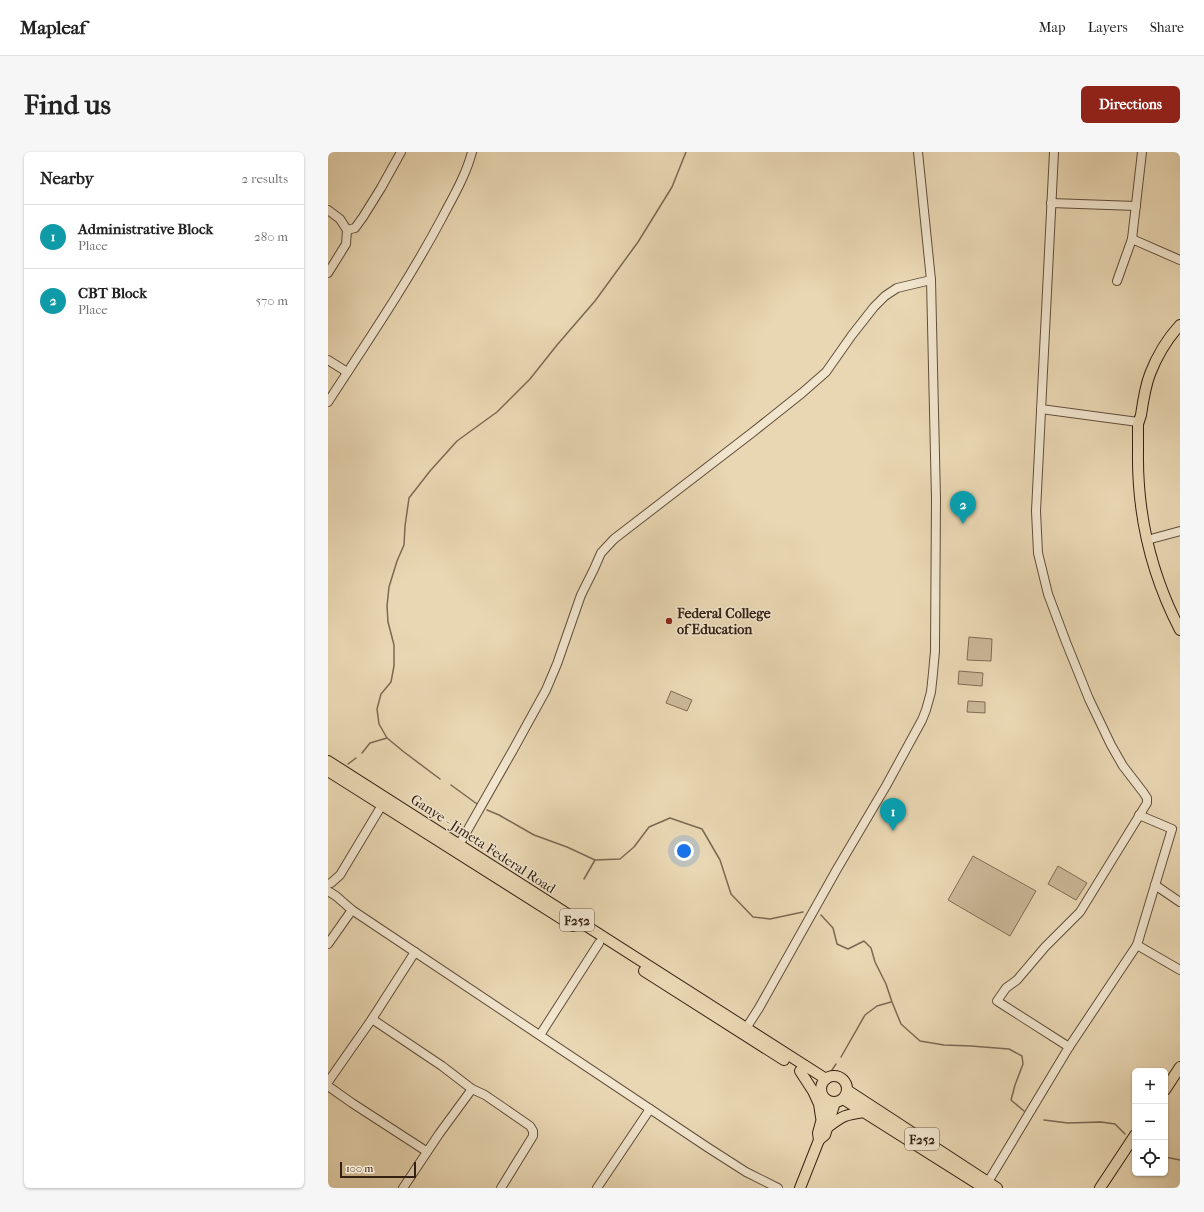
<!DOCTYPE html>
<html lang="en">
<head>
<meta charset="utf-8">
<style>
	body { margin:0; font-family:"IM FELL French Canon",serif; background:#f6f6f6; color:#222 }
	.controls { position:absolute; right:12px; bottom:12px; display:grid; overflow:hidden; border-radius:6px; box-shadow:0 1px 3px #0004 }
	.controls button { width:36px; height:36px; display:grid; place-items:center; padding:0; border:0; border-bottom:1px solid #e0e0e0; background:#fff; color:#222; font:20px sans-serif }
	.scale { position:absolute; left:12px; bottom:10px; width:76px; box-sizing:border-box; padding-left:4px; border:2px solid #342012; border-top:0; font-size:11px; line-height:14px; white-space:nowrap; color:#342012; -webkit-text-stroke:3px #f1e5ce; paint-order:stroke }
	.you { position:absolute; left:356px; top:699px; width:14px; height:14px; margin:-10px; border:3px solid #fff; border-radius:50%; background:#1a73e8; box-shadow:0 0 0 6px #1a73e833 }
	.badge { display:grid; place-items:center; width:26px; height:26px; border-radius:50%; background:#8f2418; color:#fff; font-size:13px; font-weight:700 }
	.pin { position:absolute; translate:-50% -33px; filter:drop-shadow(0 1px 2px #0008) }
	.pin::after { content:''; position:absolute; top:21px; width:14px; height:12px; background:inherit; clip-path:polygon(0 0,100% 0,50% 100%) }
	.list { margin:0; padding:0; list-style:none }
	h2 { display:flex; justify-content:space-between; align-items:center; height:52px; margin:0; padding:0 16px; font-size:17px }
	h2 small { font-size:13px; font-weight:400; color:#767676 }
	.list li { display:grid; grid-template-columns:26px 1fr auto; gap:12px; align-items:center; box-sizing:border-box; height:64px; padding:0 16px; border-top:1px solid #e0e0e0 }
	.list b { display:block; font-size:15px; white-space:nowrap }
	.list p { margin:0; font-size:13px; white-space:nowrap; color:#767676 }
	.list em { font-size:13px; font-style:normal; color:#767676 }
	.icon { flex:none; width:22px; height:22px; fill:none; stroke:currentColor; stroke-width:2; stroke-linecap:round; stroke-linejoin:round }
	.map { position:relative; flex:none; width:852px; height:1036px; overflow:hidden; border-radius:6px }
	header { display:flex; align-items:center; gap:24px; box-sizing:border-box; height:56px; padding:0 20px; background:#fff; border-bottom:1px solid #e0e0e0 }
	header strong { font-size:19px }
	nav { display:flex; gap:22px; margin-inline-start:auto; font-size:14px }
	.intro { display:flex; align-items:center; justify-content:space-between; box-sizing:border-box; height:96px; padding:0 24px }
	h1 { margin:0; font-size:28px }
	.button { padding:10px 18px; border-radius:6px; background:#8f2418; color:#fff; font-size:14px; font-weight:700 }
	main { display:flex; gap:24px; padding:0 24px }
	aside { flex:1; background:#fff; border-radius:6px; box-shadow:0 1px 3px #0004 }
	.map>svg:first-child { display:block }
	.green { fill:#cab898; stroke:#7f6c55 }
	.lines { fill:none; stroke-linecap:round; stroke-linejoin:round }
	.stream { stroke:#7b6952; stroke-width:1.5 }
	.minor-casing { stroke:#614e3a; stroke-width:10 }
	.major-casing { stroke:#342012; stroke-width:12 }
	.minor { stroke:#f1e5ce; stroke-width:8 }
	.major { stroke:#e9d7b3; stroke-width:10 }
	.poi-dot { fill:#8f2418; stroke:#f1e5ce; stroke-width:1.5 }
	.labels { text-anchor:middle; dominant-baseline:central; stroke-width:3; stroke-linejoin:round; paint-order:stroke }
	.shield { fill:#f1e5ce; stroke:#6d5b4a; stroke-width:1 }
	.shield-label { font-size:13px; font-weight:bold; fill:#342012 }
	.poi-label { font-size:14px; font-weight:bold; fill:#342012; stroke:#f1e5ce; text-anchor:start }
	.street-label { font-size:14px; fill:#342012; stroke:#f1e5ce }
</style>
</head>
<body>
<header>
<strong>Mapleaf</strong>
<nav><a>Map</a><a>Layers</a><a>Share</a></nav>
</header>
<div class="intro"><h1>Find us</h1><a class="button">Directions</a></div>
<main>
<aside>
<h2>Nearby<small>2 results</small></h2>
<ul class="list">
<li><span class="badge" style="background:#0f9aa8">1</span><div><b>Administrative Block</b><p>Place</p></div><em>280 m</em></li>
<li><span class="badge" style="background:#0f9aa8">2</span><div><b>CBT Block</b><p>Place</p></div><em>570 m</em></li>
</ul>
</aside>
<div class="map">
<svg width="852" height="1036" viewBox="0 0 852 1036">
	<rect width="100%" height="100%" fill="#e9d7b3"/>
	<filter id="stains"><feTurbulence type="fractalNoise" baseFrequency=".005" numOctaves="4"/><feColorMatrix values="0 0 0 0 .2 0 0 0 0 .09 0 0 0 0 .02 0 0 0 .5 -.17"/></filter>
	<radialGradient id="worn" r=".72"><stop offset=".6" stop-color="#630" stop-opacity="0"/><stop offset="1" stop-color="#630" stop-opacity=".3"/></radialGradient>
	<g class="green">
		<path d="M641,485L664,487L663,509L639,508Z"/>
		<path d="M631,519L655,521L654,534L630,532Z"/>
		<path d="M343,539L364,548L359,559L338,551Z"/>
		<path d="M640,549L657,550V561L639,560Z"/>
		<path d="M645,704L708,739L682,784L620,748Z"/>
		<path d="M730,714L759,731L748,748L720,732Z"/>
	</g>
	<g class="lines">
		<g class="stream">
			<path d="M34,601L42,591L59,586"/>
			<path d="M20,612L28,606"/>
			<path d="M112,627L76,600L59,586L51,572L49,557L53,542L63,530L66,514V493L60,470L59,454L61,435L69,409L76,393L77,374L81,346L102,319L129,289L169,260L202,227L229,193L267,149L310,90L344,35L358,0"/>
			<path d="M123,633L149,652"/>
			<path d="M159,658L171,663L206,683L239,695L267,708L292,707L306,695L321,675L342,666L374,677L392,708L403,742L425,765L442,767L475,760"/>
			<path d="M256,727L267,708"/>
			<path d="M493,763L505,776L509,792L520,797L536,789L543,796L547,810L558,832L564,850L573,872L592,889L616,893L643,894L681,897L694,904L695,912L687,933L683,948L696,959"/>
			<path d="M513,905L537,863L549,854L563,850"/>
			<path d="M502,921L508,912"/>
			<path d="M716,968L740,971L773,970L787,972L797,982"/>
			<path d="M837,1005L852,1008"/>
		</g>
		<defs>
			<g id="minor">
				<path d="M726,0L708,359L710,401L720,442L738,490L761,547L783,593L795,614L815,640L819,646V651L752,760L717,795L689,828L678,836L669,849L741,895"/>
				<path d="M723,51L808,54"/>
				<path d="M0,58L12,67L19,78L18,92L0,121"/>
				<path d="M19,78L27,76L35,65L53,36L73,0"/>
				<path d="M804,87L852,108"/>
				<path d="M789,129L804,87L814,0"/>
				<path d="M0,208L19,220"/>
				<path d="M0,250C39,190 80,130 114,66C125,45 138,23 144,0"/>
				<path d="M713,257L810,270"/>
				<path d="M819,388L852,379"/>
				<path d="M131,693L185,598L218,538L229,512L253,443L266,417L273,401L286,387L425,280L474,241L498,220L524,183L546,155L557,144L569,136L603,128"/>
				<path d="M0,732L3,731L12,723L57,648"/>
				<path d="M827,733L852,750"/>
				<path d="M0,739L8,744L24,758L379,995L418,1020L450,1036"/>
				<path d="M0,792L24,758"/>
				<path d="M809,793L852,818"/>
				<path d="M44,867L114,914L144,937L157,943L202,974L205,979V984L173,1036"/>
				<path d="M415,881L431,856L509,717L558,634L594,568L598,558L603,540L605,521L607,499L608,347L603,128L590,0"/>
				<path d="M212,883L271,791"/>
				<path d="M0,930L44,867L87,800"/>
				<path d="M0,934L24,951L98,999"/>
				<path d="M660,1030L741,895L809,793L844,677L811,663"/>
				<path d="M75,1036L111,982L144,937"/>
				<path d="M269,1036L322,957"/>
			</g>
			<g id="major">
				<path d="M852,173C839,187 829,204 822,222C817,235 815,249 813,263C812,266 811,269 810,272C810,281 810,290 810,299C809,362 823,422 852,478"/>
				<path d="M0,609L498,927"/>
				<path d="M0,619L245,774"/>
				<path d="M316,819L456,908"/>
				<path d="M472,919L485,939L491,952L493,965"/>
				<circle cx="506" cy="937" r="13"/>
				<path d="M519,938L669,1036"/>
				<path d="M837,938L852,915"/>
				<path d="M515,947L656,1036"/>
				<path d="M500,975C516,963 517,963 537,960"/>
				<path d="M491,988L497,983L507,950"/>
				<path d="M472,1036L491,988L490,981L499,948"/>
				<path d="M772,1036L807,983"/>
			</g>
		</defs>
		<use href="#minor" class="minor-casing"/>
		<use href="#major" class="major-casing"/>
		<use href="#minor" class="minor"/>
		<use href="#major" class="major"/>
	</g>
	<circle class="poi-dot" cx="341" cy="469" r="4"/>
	<g class="labels">
		<g class="shield">
			<rect x="232" y="757" width="34" height="22" rx="3"/>
			<rect x="577" y="976" width="34" height="22" rx="3"/>
		</g>
		<g class="shield-label">
			<text x="249" y="768">F252</text>
			<text x="594" y="987">F252</text>
		</g>
		<g class="poi-label">
			<text x="349" y="461">Federal College<tspan x="349" dy="16">of Education</tspan></text>
		</g>
		<g class="street-label">
			<text transform="translate(155 692) rotate(33)">Ganye - Jimeta Federal Road</text>
		</g>
	</g>
	<rect width="100%" height="100%" filter="url(#stains)"/>
	<rect width="100%" height="100%" fill="url(#worn)"/>
</svg>
<div class="controls">
<button>+</button>
<button>−</button>
<button><svg class="icon" aria-label="locate" viewBox="0 0 24 24"><circle cx="12" cy="12" r="6"/><path d="M12 2v4M12 18v4M2 12h4M18 12h4"/></svg></button>
</div>
<div class="scale">100 m</div>
<div class="you"></div>
<div class="pin badge" style="left:565px;top:679px;background:#0f9aa8">1</div>
<div class="pin badge" style="left:635px;top:372px;background:#0f9aa8">2</div>
</div>
</main>
</body>
</html>
